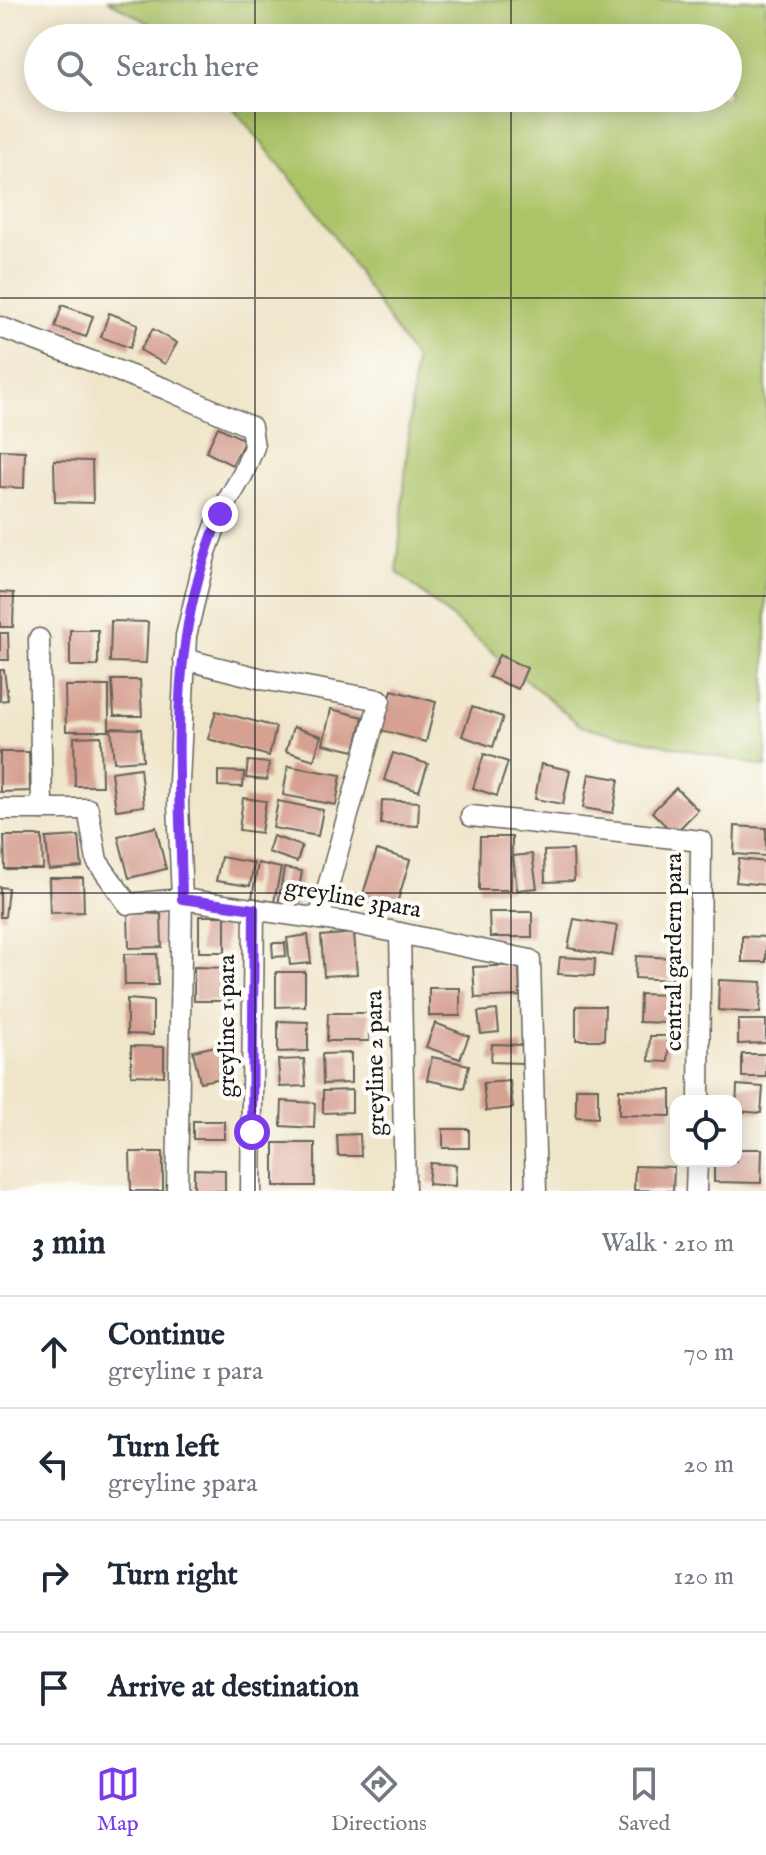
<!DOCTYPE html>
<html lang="en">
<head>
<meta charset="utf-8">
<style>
	body { margin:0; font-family:"IM FELL English",serif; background:#f2f2f3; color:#1f2937 }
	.controls { position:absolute; right:24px; bottom:24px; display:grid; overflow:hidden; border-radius:16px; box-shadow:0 4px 20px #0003 }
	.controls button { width:72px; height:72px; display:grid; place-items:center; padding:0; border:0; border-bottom:2px solid #e0e1e3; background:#fff; color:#1f2937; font:40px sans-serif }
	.stop { position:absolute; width:24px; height:24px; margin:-18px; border:6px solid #7c3aed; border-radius:50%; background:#fff }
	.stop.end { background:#7c3aed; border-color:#fff; box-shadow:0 2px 8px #0008 }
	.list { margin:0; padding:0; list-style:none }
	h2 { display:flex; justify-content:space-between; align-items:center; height:104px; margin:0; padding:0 32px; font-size:34px }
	h2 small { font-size:26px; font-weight:400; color:#747a83 }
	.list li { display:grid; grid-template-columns:52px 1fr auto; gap:24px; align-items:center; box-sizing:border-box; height:112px; padding:0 32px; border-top:2px solid #e0e1e3 }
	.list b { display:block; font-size:30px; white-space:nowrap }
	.list p { margin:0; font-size:26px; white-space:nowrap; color:#747a83 }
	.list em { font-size:26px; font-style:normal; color:#747a83 }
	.icon { flex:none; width:44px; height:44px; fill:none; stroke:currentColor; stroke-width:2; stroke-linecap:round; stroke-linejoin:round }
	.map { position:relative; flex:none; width:766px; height:1191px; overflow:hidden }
	.search { position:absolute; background:#fff; box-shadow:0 4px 20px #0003; left:24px; right:24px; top:24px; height:88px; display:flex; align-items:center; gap:20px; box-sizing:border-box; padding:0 28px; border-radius:44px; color:#747a83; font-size:30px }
	.sheet { height:552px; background:#fff }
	nav { display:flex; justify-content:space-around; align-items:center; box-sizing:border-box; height:112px; border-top:2px solid #e0e1e3; background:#fff; font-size:22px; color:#747a83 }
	nav a { display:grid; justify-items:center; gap:4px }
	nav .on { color:#7c3aed }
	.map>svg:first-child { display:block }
	.green { fill:#acc368; stroke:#647042; stroke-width:2 }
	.building { fill:#d6a092 }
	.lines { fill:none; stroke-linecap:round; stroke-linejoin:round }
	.minor-casing { stroke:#666259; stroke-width:23 }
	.minor { stroke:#fff; stroke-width:20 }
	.route { stroke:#7c3aed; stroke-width:10 }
	.grid { fill:none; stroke:#1c1c1c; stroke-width:2; stroke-opacity:0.55 }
	.labels { text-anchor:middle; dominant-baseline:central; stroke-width:8; stroke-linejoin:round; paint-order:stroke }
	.street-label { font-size:24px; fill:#1c1c1c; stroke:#fdfcf7 }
</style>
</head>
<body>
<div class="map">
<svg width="766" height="1191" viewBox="0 0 766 1191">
	<rect width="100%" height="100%" fill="#fdfcf7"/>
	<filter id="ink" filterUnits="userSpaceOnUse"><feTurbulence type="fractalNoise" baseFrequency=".0125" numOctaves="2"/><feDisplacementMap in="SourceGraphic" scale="16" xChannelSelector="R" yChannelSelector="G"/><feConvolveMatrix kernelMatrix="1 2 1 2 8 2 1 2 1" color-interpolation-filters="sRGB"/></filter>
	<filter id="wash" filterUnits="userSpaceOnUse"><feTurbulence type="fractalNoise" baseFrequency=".006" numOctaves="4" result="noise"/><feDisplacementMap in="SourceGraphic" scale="32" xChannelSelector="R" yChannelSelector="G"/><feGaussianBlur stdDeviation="1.8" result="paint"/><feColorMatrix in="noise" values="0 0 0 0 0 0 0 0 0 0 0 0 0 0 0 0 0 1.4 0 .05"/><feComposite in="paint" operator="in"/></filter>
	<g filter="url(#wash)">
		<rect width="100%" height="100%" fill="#efe5c9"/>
		<path class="green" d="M107,0H766V767L581,726L397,572L415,360L315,208L225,98H728V38H176Z"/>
		<g id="blocks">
			<g class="building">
				<path d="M62,305L93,316L86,337L55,327Z"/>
				<path d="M109,313L138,324L130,348L101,337Z"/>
				<path d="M153,329L177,343L165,364L140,350Z"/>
				<path d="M218,427L245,440L232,465L206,452Z"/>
				<path d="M0,450L25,451L24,488L0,487Z"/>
				<path d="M54,460L92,461L93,503L55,502Z"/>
				<path d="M0,592L14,593L13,627H0Z"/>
				<path d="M111,621L148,622L146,663L110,662Z"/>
				<rect x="70" y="630" width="28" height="36"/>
				<path d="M0,633H8L9,660H0Z"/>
				<path d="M499,655L527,668L518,689L489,677Z"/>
				<path d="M0,670H4L8,700L0,701Z"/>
				<path d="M112,680H140L142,716H114Z"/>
				<path d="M65,686H109V731H66Z"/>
				<path d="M392,690L436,702L426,742L381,730Z"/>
				<path d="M472,707L503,717L493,747L462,736Z"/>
				<path d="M331,709L363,717L355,751L323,744Z"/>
				<path d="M216,711L276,727L269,756L208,739Z"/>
				<path d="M293,727L321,736L314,760L286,751Z"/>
				<path d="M111,728L141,729L143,760L114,762Z"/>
				<path d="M101,736L102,786H75L74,737Z"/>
				<path d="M0,752H29L30,791L0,792Z"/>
				<path d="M393,753L428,764L419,791L384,780Z"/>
				<path d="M484,754L508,762L497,796L473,788Z"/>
				<path d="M248,761L269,763L267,780L246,778Z"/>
				<path d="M541,764L570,770L563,804L535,799Z"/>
				<path d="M288,766L341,775L336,805L283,795Z"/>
				<path d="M140,768L144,806L116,810L111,772Z"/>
				<path d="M218,771L244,772L243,787L218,786Z"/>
				<path d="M589,774L619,779L613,813L583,808Z"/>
				<path d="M676,788L698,810L674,834L652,812Z"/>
				<path d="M243,798L266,801L261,833L239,830Z"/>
				<path d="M382,800L419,802L418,826L381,824Z"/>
				<path d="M278,801L323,810L318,836L273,828Z"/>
				<path d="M735,826L766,828V856L734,854Z"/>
				<path d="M156,827L166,869L129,878L118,836Z"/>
				<path d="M4,836H42L43,869H5Z"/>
				<path d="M79,836L82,867L49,870L46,838Z"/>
				<path d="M273,836L302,846L297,862L268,852Z"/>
				<path d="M480,837H512L511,890H479Z"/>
				<path d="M377,850L410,860L395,910L361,900Z"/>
				<path d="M573,850L574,881L545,882L544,851Z"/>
				<path d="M532,854L537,888L517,890L513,856Z"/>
				<path d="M221,857L254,863L250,886L216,881Z"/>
				<path d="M739,859L766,862V885L736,882Z"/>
				<path d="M258,863L281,868L274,902L252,898Z"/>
				<path d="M284,868L302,871L296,908L278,905Z"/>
				<path d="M49,878H83L84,912L50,913Z"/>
				<path d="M0,887L8,888L5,917H0Z"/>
				<path d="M489,912H532V937H490Z"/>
				<path d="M128,913L161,914L162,947L129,948Z"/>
				<rect x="199" y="916" width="26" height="36"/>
				<path d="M574,919L617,926L612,956L568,948Z"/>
				<path d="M354,933L357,974L324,976L321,936Z"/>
				<path d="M308,935L311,963L290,965L287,938Z"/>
				<path d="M742,936L766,937V962H742Z"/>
				<path d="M272,943H285L286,956L273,957Z"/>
				<path d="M124,954H157L158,985H125Z"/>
				<path d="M636,956L673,958L672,980L635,978Z"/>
				<path d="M560,957L595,959L594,976L558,974Z"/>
				<path d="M519,965L520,996L475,998L473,967Z"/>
				<path d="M194,967L231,968L232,1001H194Z"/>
				<path d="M276,972H305V1006L276,1007Z"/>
				<path d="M719,980L762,982L760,1013L718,1010Z"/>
				<rect x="429" y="988" width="31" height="28"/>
				<path d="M640,994L670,995L669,1023L639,1022Z"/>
				<path d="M127,999L153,1001V1035L127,1034Z"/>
				<path d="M576,1006H605L604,1040H576Z"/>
				<path d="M497,1010L499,1032L481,1034L478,1012Z"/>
				<path d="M328,1013H369V1041H327Z"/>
				<path d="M738,1020H766V1043L738,1044Z"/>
				<path d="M278,1021L308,1022V1051L278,1052Z"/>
				<path d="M435,1023L469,1036L460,1059L426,1047Z"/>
				<path d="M650,1036H669L668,1062L649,1061Z"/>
				<path d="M492,1044L523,1045L522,1063L491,1062Z"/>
				<path d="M221,1045L228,1077L200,1082L193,1051Z"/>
				<path d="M131,1046L164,1047V1076L131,1075Z"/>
				<path d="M351,1053V1083L323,1084L322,1054Z"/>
				<rect x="742" y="1054" width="24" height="23"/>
				<path d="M432,1057L469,1065L464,1088L427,1080Z"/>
				<path d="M304,1059L306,1086L280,1087L278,1060Z"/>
				<path d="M510,1081L513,1108L486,1111L483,1083Z"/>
				<path d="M737,1085L763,1087L761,1113L736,1111Z"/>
				<path d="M576,1088H598V1118L576,1117Z"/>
				<path d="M619,1089L671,1090V1116L619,1115Z"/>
				<path d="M352,1090V1112L323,1113V1091Z"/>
				<path d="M282,1101L315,1103L314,1128L281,1126Z"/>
				<rect x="193" y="1121" width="31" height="18"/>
				<rect x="443" y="1129" width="26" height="19"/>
				<path d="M360,1134L361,1156H338L337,1135Z"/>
				<rect x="274" y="1143" width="41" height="43"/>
				<path d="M736,1149H762L761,1183L714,1182V1161H736Z"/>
				<path d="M130,1152H163V1191H131Z"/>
				<path d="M430,1163L456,1165L455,1186L428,1184Z"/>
				<path d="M635,1166L674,1167L673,1191L634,1190Z"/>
				<path d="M194,1169L225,1170V1191H194Z"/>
			</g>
		</g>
	</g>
	<g filter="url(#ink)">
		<use href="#blocks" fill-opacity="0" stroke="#666259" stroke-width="2"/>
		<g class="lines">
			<defs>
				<g id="minor">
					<path d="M0,327L166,389L251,427L254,447L243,474L220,514L206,552L186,636L178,804L182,899L177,1191"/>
					<path d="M39,639L42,809"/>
					<path d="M184,659L267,680L380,700L319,919"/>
					<path d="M0,809H88L97,861L128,904L182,899L356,924L530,960L536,1191"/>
					<path d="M471,816L701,841L699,1101"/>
					<path d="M400,933L405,1191"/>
					<path d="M251,1191L254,909"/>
					<path d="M696,1191L697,1161"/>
				</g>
			</defs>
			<use href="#minor" class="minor-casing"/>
			<use href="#minor" class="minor"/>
		</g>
	</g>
	<g class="lines" filter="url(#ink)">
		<path class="route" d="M220,514C205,553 192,595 186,637C173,723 181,812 182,899L254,909L252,1132"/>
	</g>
	<path class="grid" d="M255,0V38M511,0V38M255,98V1191M511,98V1191M0,298H766M0,596H766M0,893H766"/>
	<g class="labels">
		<g class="street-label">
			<text transform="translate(353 899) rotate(10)">greyline 3para</text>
			<text transform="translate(674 952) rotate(-90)">central gardern para</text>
			<text transform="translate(227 1026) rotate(-90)">greyline 1 para</text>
			<text transform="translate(376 1063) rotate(-91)">greyline 2 para</text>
		</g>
	</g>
</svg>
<div class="controls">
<button><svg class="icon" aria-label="locate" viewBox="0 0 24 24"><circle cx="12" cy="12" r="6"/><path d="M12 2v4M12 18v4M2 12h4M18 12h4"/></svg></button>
</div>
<div class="stop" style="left:252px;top:1132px"></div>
<div class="stop end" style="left:220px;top:514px"></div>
<div class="search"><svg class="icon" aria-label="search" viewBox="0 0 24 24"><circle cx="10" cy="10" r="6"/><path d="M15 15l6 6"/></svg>Search here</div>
</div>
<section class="sheet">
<h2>3 min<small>Walk · 210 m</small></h2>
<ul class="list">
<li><svg class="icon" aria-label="ahead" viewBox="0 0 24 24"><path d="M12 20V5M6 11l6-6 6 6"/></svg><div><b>Continue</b><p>greyline 1 para</p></div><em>70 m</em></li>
<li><svg class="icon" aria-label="left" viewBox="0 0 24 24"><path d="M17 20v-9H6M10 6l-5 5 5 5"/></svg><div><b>Turn left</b><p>greyline 3para</p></div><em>20 m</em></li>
<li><svg class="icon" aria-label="right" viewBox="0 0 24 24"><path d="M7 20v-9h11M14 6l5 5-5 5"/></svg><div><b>Turn right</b></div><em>120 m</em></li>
<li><svg class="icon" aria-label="arrive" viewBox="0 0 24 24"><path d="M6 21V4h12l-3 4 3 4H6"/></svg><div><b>Arrive at destination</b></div></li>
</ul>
</section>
<nav>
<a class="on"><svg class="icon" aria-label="map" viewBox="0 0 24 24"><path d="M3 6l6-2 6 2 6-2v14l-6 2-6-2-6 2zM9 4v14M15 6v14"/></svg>Map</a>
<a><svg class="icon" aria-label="directions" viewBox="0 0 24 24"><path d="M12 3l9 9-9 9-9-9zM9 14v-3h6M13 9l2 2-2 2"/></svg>Directions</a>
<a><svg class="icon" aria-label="saved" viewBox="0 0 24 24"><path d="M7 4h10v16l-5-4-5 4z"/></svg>Saved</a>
</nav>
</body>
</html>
